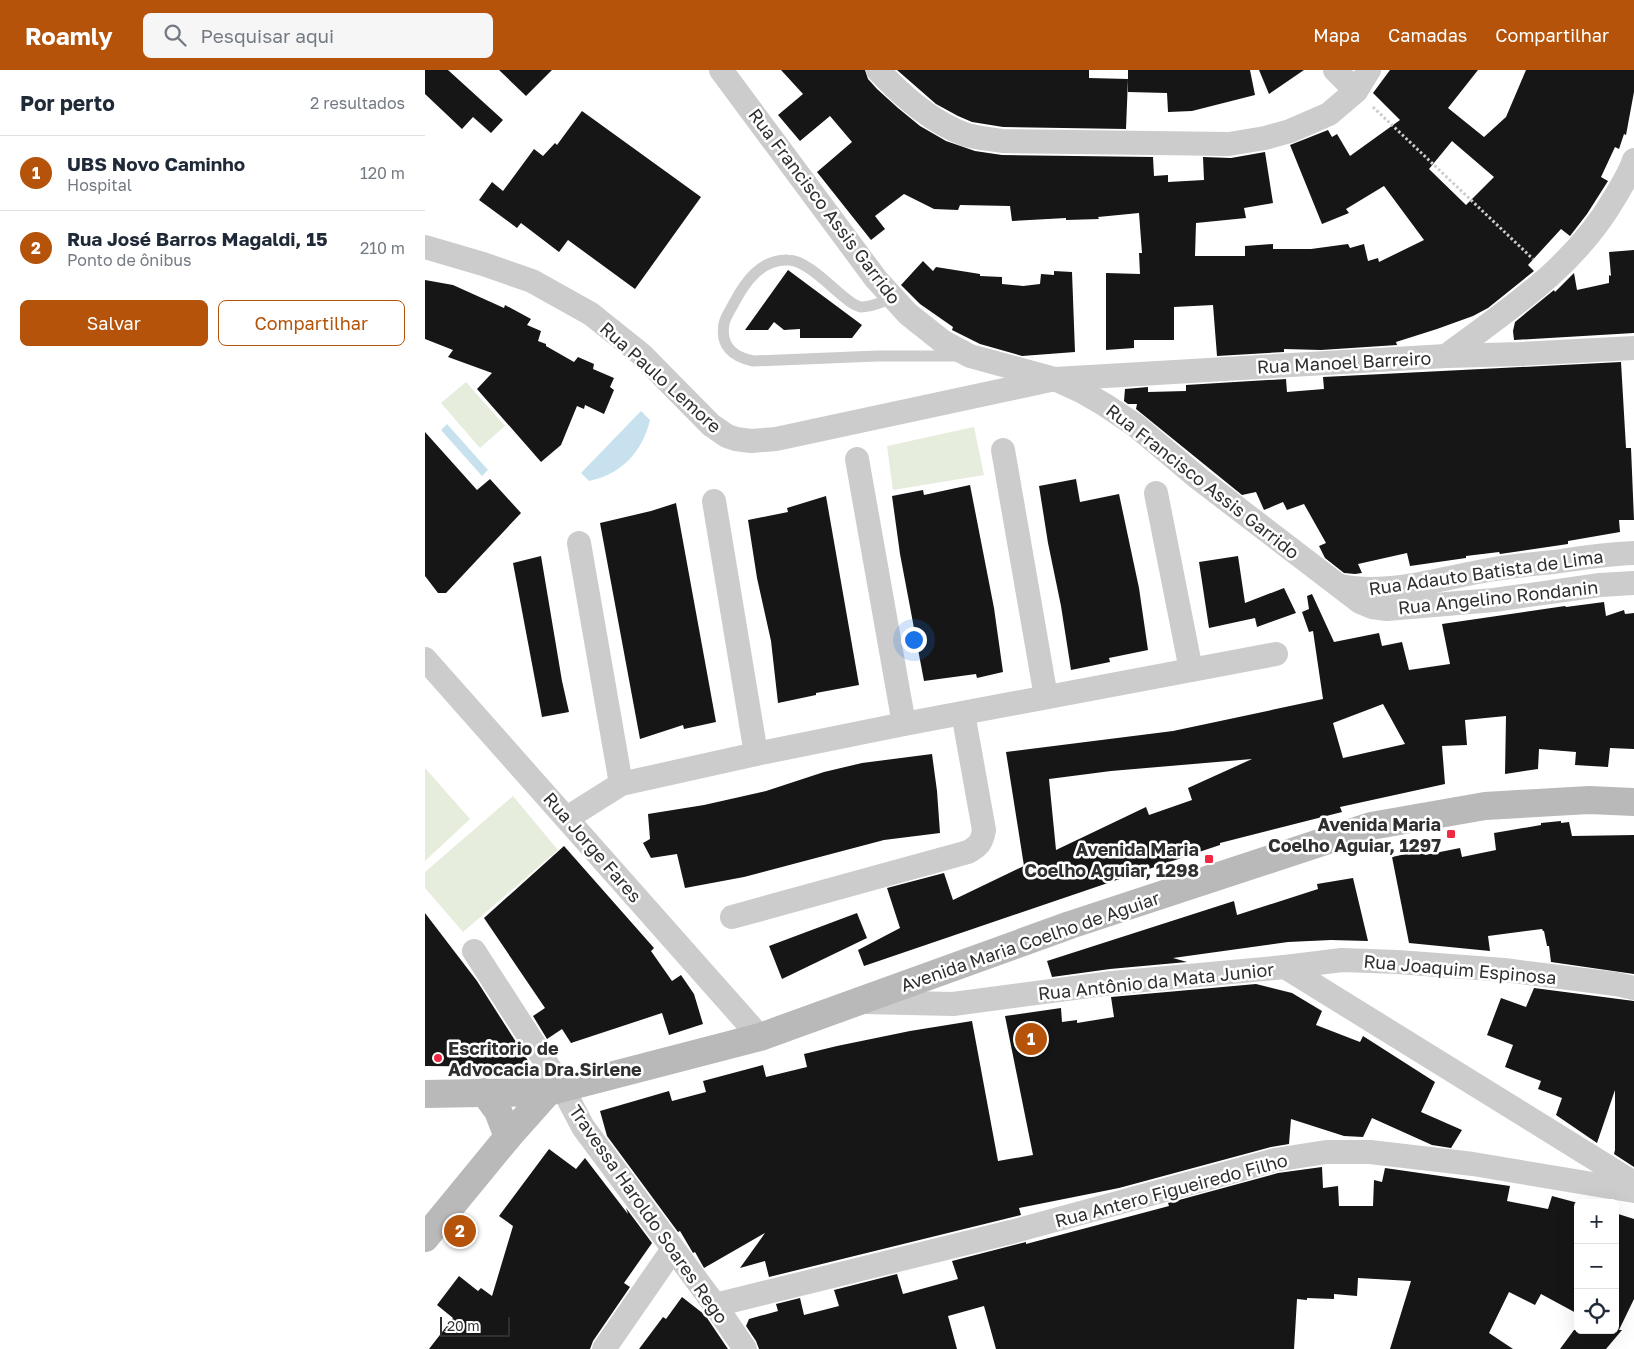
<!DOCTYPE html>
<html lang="pt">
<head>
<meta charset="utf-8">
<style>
	body { margin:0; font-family:"Golos Text",sans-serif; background:#f6f6f7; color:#1f2937 }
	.controls { position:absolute; right:15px; bottom:15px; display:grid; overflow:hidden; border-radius:8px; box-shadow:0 5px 20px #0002 }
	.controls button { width:45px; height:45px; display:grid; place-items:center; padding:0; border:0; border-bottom:1px solid #e0e1e3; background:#fff; color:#1f2937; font:25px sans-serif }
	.scale { position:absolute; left:15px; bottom:12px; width:70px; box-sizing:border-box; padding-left:5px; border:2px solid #2f2f2f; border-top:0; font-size:14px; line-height:18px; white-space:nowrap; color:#2f2f2f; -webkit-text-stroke:4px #fff; paint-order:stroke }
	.you { position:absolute; left:488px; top:569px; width:18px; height:18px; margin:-12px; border:4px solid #fff; border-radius:50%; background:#1a73e8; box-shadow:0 0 0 8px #1a73e833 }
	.badge { display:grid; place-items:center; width:32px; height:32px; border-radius:50%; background:#b45309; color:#fff; font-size:16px; font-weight:700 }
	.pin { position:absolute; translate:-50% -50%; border:2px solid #fff; box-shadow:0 1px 5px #0006 }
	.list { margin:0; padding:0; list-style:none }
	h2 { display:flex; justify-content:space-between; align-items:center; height:65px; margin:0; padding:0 20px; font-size:21px }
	h2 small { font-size:16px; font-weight:400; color:#747a83 }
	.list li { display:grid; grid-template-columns:32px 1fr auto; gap:15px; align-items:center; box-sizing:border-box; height:75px; padding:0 20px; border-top:1px solid #e0e1e3 }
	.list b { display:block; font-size:19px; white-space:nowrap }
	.list p { margin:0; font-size:16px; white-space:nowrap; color:#747a83 }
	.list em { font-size:16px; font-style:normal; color:#747a83 }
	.actions { display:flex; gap:10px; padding:15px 20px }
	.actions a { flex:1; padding:11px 0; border:1px solid #b45309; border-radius:8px; text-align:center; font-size:18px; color:#b45309 }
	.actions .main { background:#b45309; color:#fff }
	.icon { flex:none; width:28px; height:28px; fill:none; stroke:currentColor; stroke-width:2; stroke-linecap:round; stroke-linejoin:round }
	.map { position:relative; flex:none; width:1209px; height:1279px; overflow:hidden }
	header { display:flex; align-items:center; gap:30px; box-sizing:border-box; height:70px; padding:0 25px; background:#b45309; color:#fff }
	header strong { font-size:24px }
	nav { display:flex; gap:28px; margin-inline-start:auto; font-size:18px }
	.search { width:350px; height:45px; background:#f6f6f7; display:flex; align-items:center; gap:12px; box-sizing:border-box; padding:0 18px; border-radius:8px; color:#747a83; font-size:19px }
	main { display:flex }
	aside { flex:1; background:#fff }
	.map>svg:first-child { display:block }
	.green { fill:#e6eddc }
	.water { fill:#c8e1ee }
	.building { fill:#161616; fill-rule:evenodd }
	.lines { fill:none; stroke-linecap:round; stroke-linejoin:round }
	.path { stroke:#ccc; stroke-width:3; stroke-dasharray:2.5 2.5; stroke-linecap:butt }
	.lane { stroke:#ccc; stroke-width:11 }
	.street { stroke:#ccc; stroke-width:24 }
	.secondary { stroke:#b9b9b9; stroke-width:28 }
	.poi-dot { fill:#ef2942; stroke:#fff; stroke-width:2 }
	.labels { text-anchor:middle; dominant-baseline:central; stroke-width:5; stroke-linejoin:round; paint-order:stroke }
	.street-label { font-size:18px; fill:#2f2f2f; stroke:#fff }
	.poi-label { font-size:18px; font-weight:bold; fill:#2f2f2f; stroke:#fff; text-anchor:end }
</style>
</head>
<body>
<header>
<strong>Roamly</strong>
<div class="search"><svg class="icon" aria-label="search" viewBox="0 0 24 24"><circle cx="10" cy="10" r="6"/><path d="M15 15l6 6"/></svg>Pesquisar aqui</div>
<nav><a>Mapa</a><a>Camadas</a><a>Compartilhar</a></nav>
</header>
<main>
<aside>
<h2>Por perto<small>2 resultados</small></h2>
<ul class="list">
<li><span class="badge">1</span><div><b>UBS Novo Caminho</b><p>Hospital</p></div><em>120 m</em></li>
<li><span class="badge">2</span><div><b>Rua José Barros Magaldi, 15</b><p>Ponto de ônibus</p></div><em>210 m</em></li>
</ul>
<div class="actions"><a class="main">Salvar</a><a>Compartilhar</a></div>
</aside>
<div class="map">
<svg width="1209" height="1279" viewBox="0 0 1209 1279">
	<rect width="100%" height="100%" fill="#fff"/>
	<g class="green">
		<path d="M41,312L80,356L55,378L16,333Z"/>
		<path d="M549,357L559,405L468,420L462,376Z"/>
		<path d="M0,698L45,749L0,791Z"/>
		<path d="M88,726L133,780L38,862L0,818V802Z"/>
	</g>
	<g class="water">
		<path d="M216,341L225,350C217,382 197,404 164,411L156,403Z"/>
		<path d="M22,354L63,400L57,406L16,360Z"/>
	</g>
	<g class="building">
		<path d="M0,0H23L78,50L66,63L48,47L37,59L0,24Z"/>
		<path d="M74,0H127L101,26Z"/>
		<path d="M356,0H440L443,9L452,19L473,38L495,56L521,71L550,81L577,85L728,87L729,106L743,105V112L779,110L778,87L806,88L840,82L848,133L819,138L821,148L771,153L770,186H820V176L848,174V179H886L923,174L925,178L939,174L943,191L953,188L954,192L999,170L959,116L921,139L924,143L897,154L865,75L903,60L907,67L912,64L925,86L975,50L948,23L965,0H1053L1023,38L1059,67L1081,47L1101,0H1209V22L1201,65L1199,64L1194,79L1190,77L1176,107L1183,111L1162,144L1145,166L1136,159L1103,195L1109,201L1063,238L1048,246L1012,259L971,272L972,275L896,280L859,279V282L792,286L788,235L749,237V270H709V278L681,280V203L715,204L714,183H717L714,143L673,147L674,149L641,150V148L587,151L585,136L535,135L533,140L509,139L479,124L450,146L460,159L446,170L392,102L427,72L405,46L375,71L353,45L378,24ZM1027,71L1069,107L1041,135L1004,99Z"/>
		<path d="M472,0H664V8L703,9L701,59L578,57L547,52L533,46L511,34Z"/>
		<path d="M703,0H825L830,25L767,41L743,42L742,23L703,22Z"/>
		<path d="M834,0H879L844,24Z"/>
		<path d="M157,41L276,127L210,219L143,170L134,182L96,153L92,158L54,130L67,112L78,121L109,79L118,86L130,73L132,75Z"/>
		<path d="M1209,180V263L1089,270L1088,261L1090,252L1129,220L1130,222L1149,203L1152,220L1184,213V205L1186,206L1184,182Z"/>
		<path d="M498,191L508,201L511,197L555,204V206L577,207V214L598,216L615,214L616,204L629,205V201L647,202L650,282L597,286L555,274L527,260L528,257L495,234L476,215Z"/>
		<path d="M363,200L437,255L427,268H375V259L359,260L349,252L343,260H320Z"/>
		<path d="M0,210L28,215L79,238L80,235L106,249L102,255L116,261L113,271L121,274V276L149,292L153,287L169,294L168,299L189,308L185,317L189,320L179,344L160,335L159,339L152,336L136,375L116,392L52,319L67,303L23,287L28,280L0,269Z"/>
		<path d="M1196,292L1201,378H1206L1209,450H1194L1195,462L1143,471V474L1075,484L1074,482L1041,486V488L985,496L982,483L933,494L937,503L930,504L919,503L900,488L894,476L901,473L879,434L862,440L858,432L839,440L831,422L817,425L711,339L712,334H703L699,331L700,319L723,317V322L761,321V315L861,309L862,322L899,319L898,307Z"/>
		<path d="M0,362L52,420L65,409L96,443L21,523H13L0,506Z"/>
		<path d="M651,409L655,432L694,424L714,518L723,580L684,588L685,592L646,600L636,536L623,473L614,416Z"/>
		<path d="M545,415L569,538L578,602L552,608L551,604L499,611L475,484L467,426L498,420L499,425Z"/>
		<path d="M401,426L434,615L391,623V625L353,633L346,571L332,508L323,450L363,442L362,438Z"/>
		<path d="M251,433L291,652L259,659L258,655L215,669L175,453L226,441Z"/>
		<path d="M116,486L137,611L144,642L117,647L88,493Z"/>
		<path d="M813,486L820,533L859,518L871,543L832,557L830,548L784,558L774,492Z"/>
		<path d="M887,524L909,572L954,563L957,576L977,572L984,600L1025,594L1017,554L1140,536L1141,537L1179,532L1181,546L1199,540L1200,544L1209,543V679L1185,678L1183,697L1150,695L1151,682L1114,679L1113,699L1080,704L1081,646L1040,650L1042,675L1017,676L1020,714L915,737L917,742L795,773V775L774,782L439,896L433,880L475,858L462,818L519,803L528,830L599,796L581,682L748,661L898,629L888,561L884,562L877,542L884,539L882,526ZM958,634L980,674L918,688L908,653ZM827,689L763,718L767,730L724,745L721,737L631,780L624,709L686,701Z"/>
		<path d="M507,684L512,721L515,763L459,770L319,807L260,818L252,784L226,788L218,773L225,769L223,744L279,735L341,721L399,702L437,693Z"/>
		<path d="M1136,751V753L1144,752L1147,766L1209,765V904L1126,892L1124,876H1122L1119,861H1118L1117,859L1063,866L1065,881L984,873L967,787L999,780L1000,785L1035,778L1037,787L1071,780L1069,763L1116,755V753Z"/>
		<path d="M139,776L229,878L226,881L247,911L256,905L269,924L278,954L244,965L237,943L146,973L137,959L122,969L108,946L120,938L59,848Z"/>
		<path d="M928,808L943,871L906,870L863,872L748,888L762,892L685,899L627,907L622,891L809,831L812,845L893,819L892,814Z"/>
		<path d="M0,843L52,911L107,997L0,996Z"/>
		<path d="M432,843L442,868L357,909L344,876Z"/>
		<path d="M831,914L867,923L897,941L891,955L935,972L938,966L1010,1012L996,1042L1037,1060L1026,1078L1007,1075L947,1048L938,1067L919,1066L866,1049L864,1074L846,1077L694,1118L594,1138L596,1145L344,1207L340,1191L315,1198L340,1163L279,1198L270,1182L268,1183L255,1161L253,1162L182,1066L175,1041L244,1021L247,1031L281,1022L278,1011L338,995L341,1007L382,997L379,984L412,976L485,961L547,951L573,1091L608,1085L580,946L636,938L637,952L652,950V953L689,947L686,927Z"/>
		<path d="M1109,918L1209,931V1097L1189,1084L1190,1080V1020L1172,1073L1131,1045L1137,1028L1113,1019L1116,1011L1080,997L1088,975L1062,965L1076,928L1101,937Z"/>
		<path d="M124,1079L151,1099L160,1088L203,1144L201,1138L227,1173L199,1213L205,1217L168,1271L165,1279H4L28,1248L12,1235L34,1206L53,1221L56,1218L67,1226L88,1156L74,1146Z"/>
		<path d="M897,1097L898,1118L913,1116L914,1136H948L949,1110L957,1112L960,1098L1085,1116L1082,1131L1123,1139L1127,1126L1153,1133V1244L1116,1224L1110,1235L1084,1222L1064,1263L1088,1279H965L986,1211L933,1208L932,1226L909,1224V1229L882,1228V1230L872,1229L869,1279H571L559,1236L523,1246L532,1279H334L331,1271L321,1256L324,1249L353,1241L351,1234L375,1228L379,1245L414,1236L409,1220L472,1204L478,1224L533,1209L527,1191L601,1172V1174L744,1136L743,1133L853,1103Z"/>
		<path d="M1190,1143L1209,1149V1229L1194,1260H1197L1181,1279H1135L1149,1260H1190Z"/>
		<path d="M257,1227L280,1245L303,1279H214L238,1247L241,1249Z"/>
	</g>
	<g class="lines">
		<path class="path" d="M948,37L1108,189"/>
		<path class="lane" d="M469,228C459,231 447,237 436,237C429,236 424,231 419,227C405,216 381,190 363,190C336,189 320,212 309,233C306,239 300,247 299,254C295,276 308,287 328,291L452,286H533"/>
		<g class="street">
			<path d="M296,0L451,209L483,244L517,271L545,286L630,309L656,321L680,335L710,355L773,408L935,532L947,537L962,539L1069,530L1175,515L1209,513"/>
			<path d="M453,0C477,26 505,51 539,64C550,68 565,69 577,71L804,74L840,68L865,61L904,44L931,21L944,0"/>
			<path d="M910,0L931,21"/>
			<path d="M0,177L58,194L107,211L166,244L216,284L286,355L302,366L311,369L326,371L351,369L630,309L1021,286L1096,284L1209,278"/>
			<path d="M1021,286C1085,238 1149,198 1190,127C1197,115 1205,103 1209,90"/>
			<path d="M578,380L621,627"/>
			<path d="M432,389L479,654"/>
			<path d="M731,423L766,600"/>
			<path d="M289,431L331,684"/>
			<path d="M154,473L196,714"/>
			<path d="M916,516C965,526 1016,508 1064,500C1085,496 1107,494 1129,492C1155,488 1182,484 1209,483"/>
			<path d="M0,589L335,967"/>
			<path d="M142,748L196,714L331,684L479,654L851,584"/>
			<path d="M307,847L543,782C554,776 557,772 559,760L538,643"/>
			<path d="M49,881L138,1019L158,1057L290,1235L320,1279"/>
			<path d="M860,897L917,890L973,892L1079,900L1191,914L1209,918"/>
			<path d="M438,932L528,934L687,913L860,897L1209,1113"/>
			<path d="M290,1235L590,1161L850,1090L901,1082H945L1048,1094L1209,1121"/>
			<path d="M179,1279L248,1179"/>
		</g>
		<g class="secondary">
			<path d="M59,1022L73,1041L83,1067"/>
			<path d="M0,1024L123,1022L335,967L645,855L946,756L1060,736L1164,730L1209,732"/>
			<path d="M0,1168L83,1067L123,1022"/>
		</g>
	</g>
	<g class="poi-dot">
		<rect x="1021" y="759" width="10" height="10" rx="2.5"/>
		<rect x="779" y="784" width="10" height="10" rx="2.5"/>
		<circle cx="13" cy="988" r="5"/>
	</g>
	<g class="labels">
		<g class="street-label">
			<text transform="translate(400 136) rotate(53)">Rua Francisco Assis Garrido</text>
			<text transform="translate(919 292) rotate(-3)">Rua Manoel Barreiro</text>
			<text transform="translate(236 307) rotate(42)">Rua Paulo Lemore</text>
			<text transform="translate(778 411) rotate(38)">Rua Francisco Assis Garrido</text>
			<text transform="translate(1061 502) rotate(-8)">Rua Adauto Batista de Lima</text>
			<text transform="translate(1073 527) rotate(-6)">Rua Angelino Rondanin</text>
			<text transform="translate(168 777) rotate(49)">Rua Jorge Fares</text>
			<text transform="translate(605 871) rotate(-19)">Avenida Maria Coelho de Aguiar</text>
			<text transform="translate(1035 899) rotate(5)">Rua Joaquim Espinosa</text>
			<text transform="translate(731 911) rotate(-6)">Rua Antônio da Mata Junior</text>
			<text transform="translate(746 1120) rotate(-15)">Rua Antero Figueiredo Filho</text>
			<text transform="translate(224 1144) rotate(55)">Travessa Haroldo Soares Rego</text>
		</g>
		<g class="poi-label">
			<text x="1016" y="754">Avenida Maria<tspan x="1016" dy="21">Coelho Aguiar, 1297</tspan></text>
			<text x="774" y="779">Avenida Maria<tspan x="774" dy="21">Coelho Aguiar, 1298</tspan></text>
			<text x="23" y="978" text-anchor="start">Escritorio de<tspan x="23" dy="21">Advocacia Dra.Sirlene</tspan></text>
		</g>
	</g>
</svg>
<div class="controls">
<button>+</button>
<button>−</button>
<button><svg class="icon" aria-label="locate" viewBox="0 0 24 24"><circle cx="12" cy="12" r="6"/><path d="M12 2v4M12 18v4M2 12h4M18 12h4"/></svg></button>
</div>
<div class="scale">20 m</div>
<div class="you"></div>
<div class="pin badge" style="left:606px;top:969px">1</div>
<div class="pin badge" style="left:35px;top:1161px">2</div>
</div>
</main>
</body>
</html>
